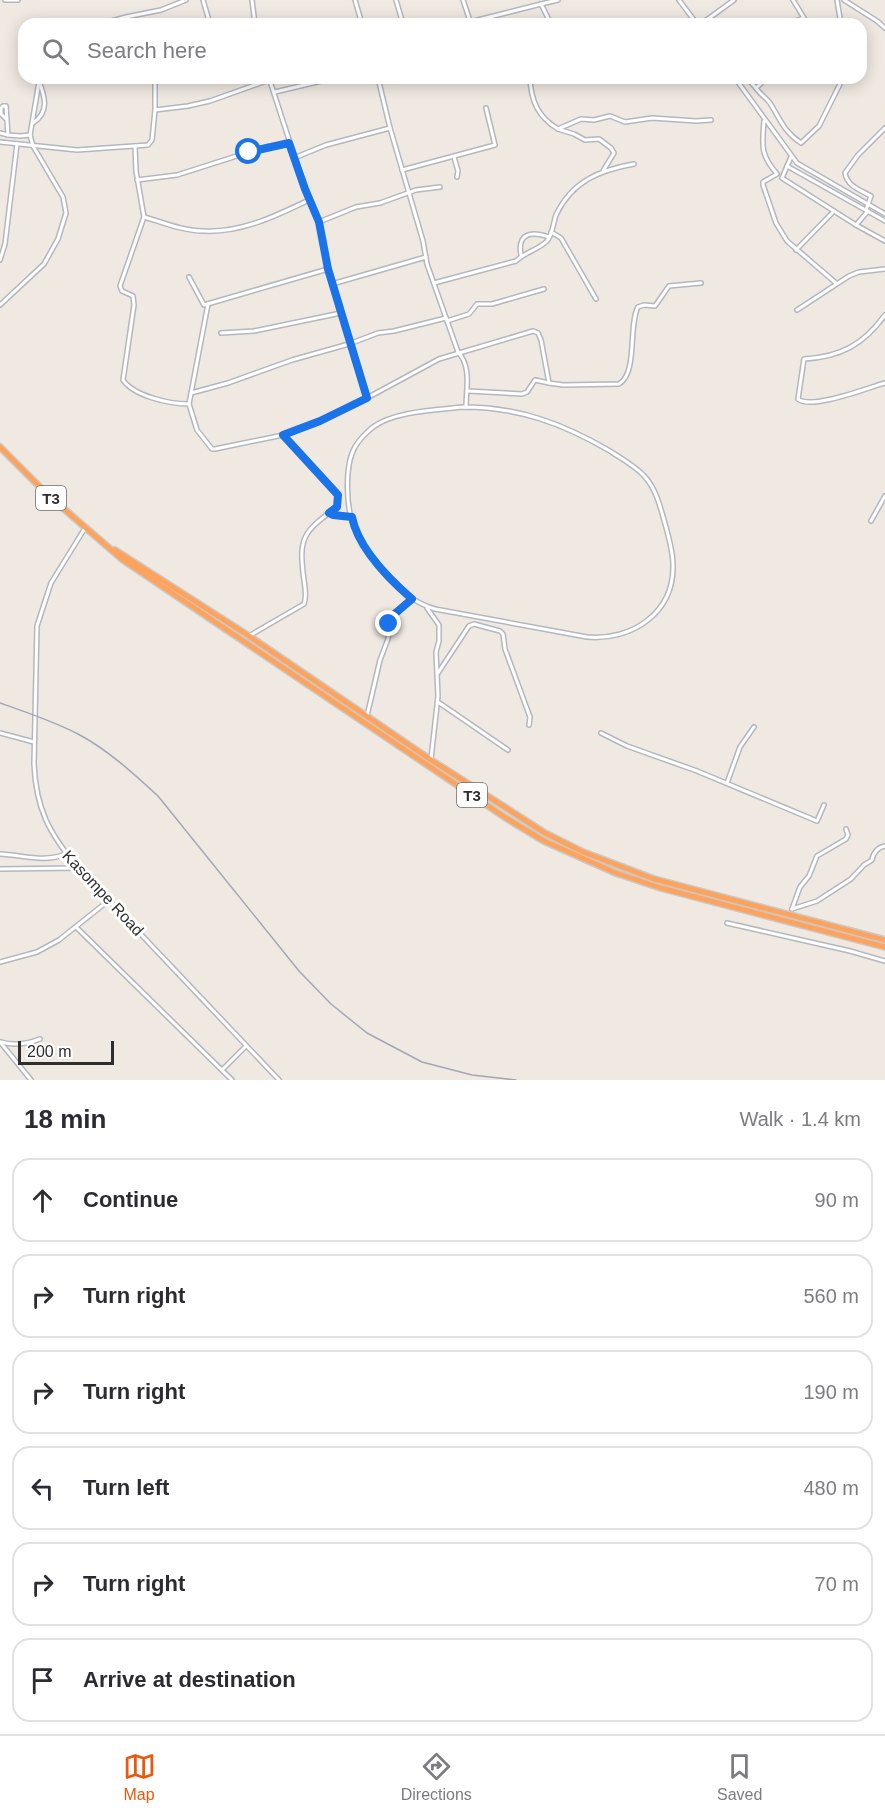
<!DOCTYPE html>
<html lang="en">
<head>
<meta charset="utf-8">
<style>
	body { margin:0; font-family:Arial,sans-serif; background:#f2f2f3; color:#2b2b33 }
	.scale { position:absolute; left:18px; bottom:15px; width:96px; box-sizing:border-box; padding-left:6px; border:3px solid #2e2e2e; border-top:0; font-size:16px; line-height:21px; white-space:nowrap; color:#2e2e2e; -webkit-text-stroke:4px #fff; paint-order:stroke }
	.stop { position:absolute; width:18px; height:18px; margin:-14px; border:4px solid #1a73e8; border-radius:50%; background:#fff }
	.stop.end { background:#1a73e8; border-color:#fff; box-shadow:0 2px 6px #0008 }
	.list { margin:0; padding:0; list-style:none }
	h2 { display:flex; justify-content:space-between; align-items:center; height:78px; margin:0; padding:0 24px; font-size:26px }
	h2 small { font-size:20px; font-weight:400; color:#7c7c81 }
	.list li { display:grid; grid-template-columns:39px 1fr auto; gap:18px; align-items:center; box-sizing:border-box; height:84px; margin:0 12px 12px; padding:0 12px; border:2px solid #e1e1e2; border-radius:18px }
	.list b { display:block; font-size:22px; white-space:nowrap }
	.list em { font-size:20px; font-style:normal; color:#7c7c81 }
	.icon { flex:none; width:33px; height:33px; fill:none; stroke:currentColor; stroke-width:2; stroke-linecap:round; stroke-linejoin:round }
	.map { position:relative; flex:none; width:885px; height:1080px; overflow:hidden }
	.search { position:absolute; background:#fff; box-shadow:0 3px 15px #0003; left:18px; right:18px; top:18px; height:66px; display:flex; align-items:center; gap:15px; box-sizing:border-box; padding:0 21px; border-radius:18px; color:#7c7c81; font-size:22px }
	.sheet { height:654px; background:#fff }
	nav { display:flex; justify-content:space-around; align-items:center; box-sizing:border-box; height:84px; border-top:2px solid #e1e1e2; background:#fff; font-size:16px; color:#7c7c81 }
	nav a { display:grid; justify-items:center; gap:3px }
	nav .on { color:#ea580c }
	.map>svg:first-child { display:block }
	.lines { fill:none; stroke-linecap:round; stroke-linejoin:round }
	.minor-casing { stroke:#b4b7c1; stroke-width:6 }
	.highway-casing { stroke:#c9c9c9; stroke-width:8 }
	.minor { stroke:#fff; stroke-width:3 }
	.highway { stroke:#ffa35c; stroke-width:5 }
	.rail { stroke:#a3a6b8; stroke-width:1.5 }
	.route { stroke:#1a73e8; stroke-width:8 }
	.labels { text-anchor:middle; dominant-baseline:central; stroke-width:6; stroke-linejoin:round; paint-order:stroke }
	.shield { fill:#fff; stroke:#6d6d6d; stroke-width:1.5 }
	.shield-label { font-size:15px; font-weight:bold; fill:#2e2e2e }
	.street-label { font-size:16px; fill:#2e2e2e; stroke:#fff }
</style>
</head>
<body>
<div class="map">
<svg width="885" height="1080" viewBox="0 0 885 1080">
	<rect width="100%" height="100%" fill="#efe9e1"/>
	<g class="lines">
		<defs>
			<g id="minor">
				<path d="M5,0H18"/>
				<path d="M203,0L210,24"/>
				<path d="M252,0L255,24"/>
				<path d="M355,0L362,24"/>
				<path d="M396,0L403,24"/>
				<path d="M463,0L471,24"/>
				<path d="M679,0L697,24"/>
				<path d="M837,0L841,24"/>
				<path d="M844,0L877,21L885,28"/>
				<path d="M541,4L558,0"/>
				<path d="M470,22L541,4L551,24"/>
				<path d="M101,24L126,17L161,10L186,0"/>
				<path d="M701,24L734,0"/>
				<path d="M786,24L804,18L793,0"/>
				<path d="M155,78V110"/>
				<path d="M269,78L305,189L319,222L328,269L367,398"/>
				<path d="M378,78L390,128L423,241L427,264L458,352C472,367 466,390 466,407"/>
				<path d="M530,78C531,101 538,117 558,129L581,119L594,120L610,116L625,122L652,118L696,121L711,120"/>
				<path d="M735,78L797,163L885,214"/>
				<path d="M747,78L756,88"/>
				<path d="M767,78L756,88C760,94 766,98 770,103C780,119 784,132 801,143L819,126L843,78"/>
				<path d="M275,92L334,78"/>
				<path d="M7,120L1,114V108L3,106H6L8,135L20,136L30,135"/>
				<path d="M764,121C762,146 760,154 777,174L763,182V185L776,223L787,241L836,283"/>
				<path d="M33,123C51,111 44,95 38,78"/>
				<path d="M558,129L574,134L585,140L599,139L611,148L614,153L603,171"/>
				<path d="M0,133L8,135"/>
				<path d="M0,142L77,150L148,145L152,140L155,110L188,106L210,101L269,80"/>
				<path d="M135,146L136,171L144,217L120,286L122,291L133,296L134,305L123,380C134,396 169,404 189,404"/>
				<path d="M454,157L458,171L457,177"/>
				<path d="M791,157L782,178L856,225"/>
				<path d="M294,158L326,145L390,128"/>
				<path d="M787,166L885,221"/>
				<path d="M402,170L495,145L486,108"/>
				<path d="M137,180L177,175L265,147L289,143"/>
				<path d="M866,210L871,196C860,190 847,186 845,173L858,155L885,128"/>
				<path d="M868,211L856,225L885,241"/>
				<path d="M144,217C162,222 183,231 203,231C241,233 276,216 309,200"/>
				<path d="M319,222L356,207L380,203L416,190L440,187"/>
				<path d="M551,232L561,238L596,299"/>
				<path d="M796,250L834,211"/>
				<path d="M521,255C517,233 531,231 549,237"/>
				<path d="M0,260L5,244L17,144"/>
				<path d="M189,277L204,305L328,269"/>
				<path d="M434,283L516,261C525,252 538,250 547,241C553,234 553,223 556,215C572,181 600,170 634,164"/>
				<path d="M332,284L426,257"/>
				<path d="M208,304L189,404L197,430L212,449H215L283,435L320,421L367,398L439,359L533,331L538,333L541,340L549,383L563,385L619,384C638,373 628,326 638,307L644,305L655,306L669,286L701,283"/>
				<path d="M0,305L44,264L58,239L66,213L63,197L33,146L30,135L39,82"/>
				<path d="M797,310L849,276L859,272L885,269"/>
				<path d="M885,315C864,344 841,357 804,359L798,399C811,410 867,388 885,383"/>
				<path d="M447,321L469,314L477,304H492L544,289"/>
				<path d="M221,333L254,331L341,313"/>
				<path d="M468,391L522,394L527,392L535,380L549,383"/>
				<path d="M191,393L228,383L292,360L349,344L378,333L394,331L446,318"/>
				<path d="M463,407C518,407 562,423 610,451C622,459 637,467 646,478C656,490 660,506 664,520C668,535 673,550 673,565C674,613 632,641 587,637L435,609C400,599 370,561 355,529C346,510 344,466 355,447C359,440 367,432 373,427C395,411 437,410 463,407Z"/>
				<path d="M329,513L338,516L352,517"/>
				<path d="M871,521L885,496"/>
				<path d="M85,528L51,583L37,626L34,764C36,809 49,833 78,868L279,1080"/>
				<path d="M427,608L439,625V641L436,652L438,696L431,759"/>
				<path d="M249,636L304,604C307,596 305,588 304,580C298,537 303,532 337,507L338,495L283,435"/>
				<path d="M438,673L469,626L474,624L500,631L503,634L505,649L530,717L529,725"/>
				<path d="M438,702L508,750"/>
				<path d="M367,716L380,660L388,639L390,618L412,599"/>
				<path d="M0,733L34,742"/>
				<path d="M601,733L627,746L697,771L817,821L824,805"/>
				<path d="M727,783L740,747L754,727"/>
				<path d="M0,854C23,855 44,863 66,854"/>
				<path d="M0,869L78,868"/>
				<path d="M792,909L817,901L851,879L864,865L872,860C873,853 878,847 885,846"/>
				<path d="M792,909L800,887L809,876L817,856L846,839L848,835L846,829"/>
				<path d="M727,923L850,951L885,961"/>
				<path d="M76,927L232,1080"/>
				<path d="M0,962L37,952L59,940L108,901"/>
				<path d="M0,1042L31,1080"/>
				<path d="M1,1042C14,1046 27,1044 40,1039"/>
				<path d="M222,1070L246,1046"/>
			</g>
			<g id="highway">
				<path d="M0,447L49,496L123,560L506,818L544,841L616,873L661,888L885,947"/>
				<path d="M115,550L249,636L431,760L545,833L583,852L654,879L885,940"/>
			</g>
		</defs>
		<use href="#minor" class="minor-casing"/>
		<use href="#highway" class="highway-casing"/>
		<use href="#minor" class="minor"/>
		<use href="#highway" class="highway"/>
		<path class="rail" d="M0,703C26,712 53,721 78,734C108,750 133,773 158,796L299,971L331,1004L367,1033L422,1062L472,1075L516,1080"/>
	</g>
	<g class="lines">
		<path class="route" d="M249,152L289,143L305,189L319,222L328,269L367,398L320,421L283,435L338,495L337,507L329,513L333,515L352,517C358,548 389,579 412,599L391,617L389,624"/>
	</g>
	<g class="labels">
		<g class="shield">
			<rect x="36" y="486" width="30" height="24" rx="4.5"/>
			<rect x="457" y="783" width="30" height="24" rx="4.5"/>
		</g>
		<g class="shield-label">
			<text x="51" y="498">T3</text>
			<text x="472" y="795">T3</text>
		</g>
		<g class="street-label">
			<text transform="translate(103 893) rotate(47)">Kasompe Road</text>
		</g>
	</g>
</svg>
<div class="scale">200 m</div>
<div class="stop" style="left:249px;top:152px"></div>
<div class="stop end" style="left:389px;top:624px"></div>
<div class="search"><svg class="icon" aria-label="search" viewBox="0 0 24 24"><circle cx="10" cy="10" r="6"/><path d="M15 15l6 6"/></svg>Search here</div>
</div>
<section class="sheet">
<h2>18 min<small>Walk · 1.4 km</small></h2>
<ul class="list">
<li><svg class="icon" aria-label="ahead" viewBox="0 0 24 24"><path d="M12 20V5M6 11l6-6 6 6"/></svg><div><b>Continue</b></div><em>90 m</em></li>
<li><svg class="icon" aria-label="right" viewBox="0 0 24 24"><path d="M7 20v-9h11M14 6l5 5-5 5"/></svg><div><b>Turn right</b></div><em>560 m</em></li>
<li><svg class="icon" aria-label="right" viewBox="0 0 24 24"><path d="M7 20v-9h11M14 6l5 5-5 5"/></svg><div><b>Turn right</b></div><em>190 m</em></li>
<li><svg class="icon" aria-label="left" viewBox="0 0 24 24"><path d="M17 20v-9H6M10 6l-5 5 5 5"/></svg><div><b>Turn left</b></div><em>480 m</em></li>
<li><svg class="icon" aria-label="right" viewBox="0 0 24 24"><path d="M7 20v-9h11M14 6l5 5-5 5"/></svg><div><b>Turn right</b></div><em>70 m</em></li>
<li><svg class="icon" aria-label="arrive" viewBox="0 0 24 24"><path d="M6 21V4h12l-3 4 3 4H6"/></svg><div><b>Arrive at destination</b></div></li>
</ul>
</section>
<nav>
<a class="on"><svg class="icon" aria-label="map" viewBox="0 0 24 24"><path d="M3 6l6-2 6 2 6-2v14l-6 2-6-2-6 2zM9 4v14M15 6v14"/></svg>Map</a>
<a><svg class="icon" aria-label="directions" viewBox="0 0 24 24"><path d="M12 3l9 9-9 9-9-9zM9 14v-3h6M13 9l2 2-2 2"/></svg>Directions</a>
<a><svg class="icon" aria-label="saved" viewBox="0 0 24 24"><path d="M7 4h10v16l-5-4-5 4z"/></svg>Saved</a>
</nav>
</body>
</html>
